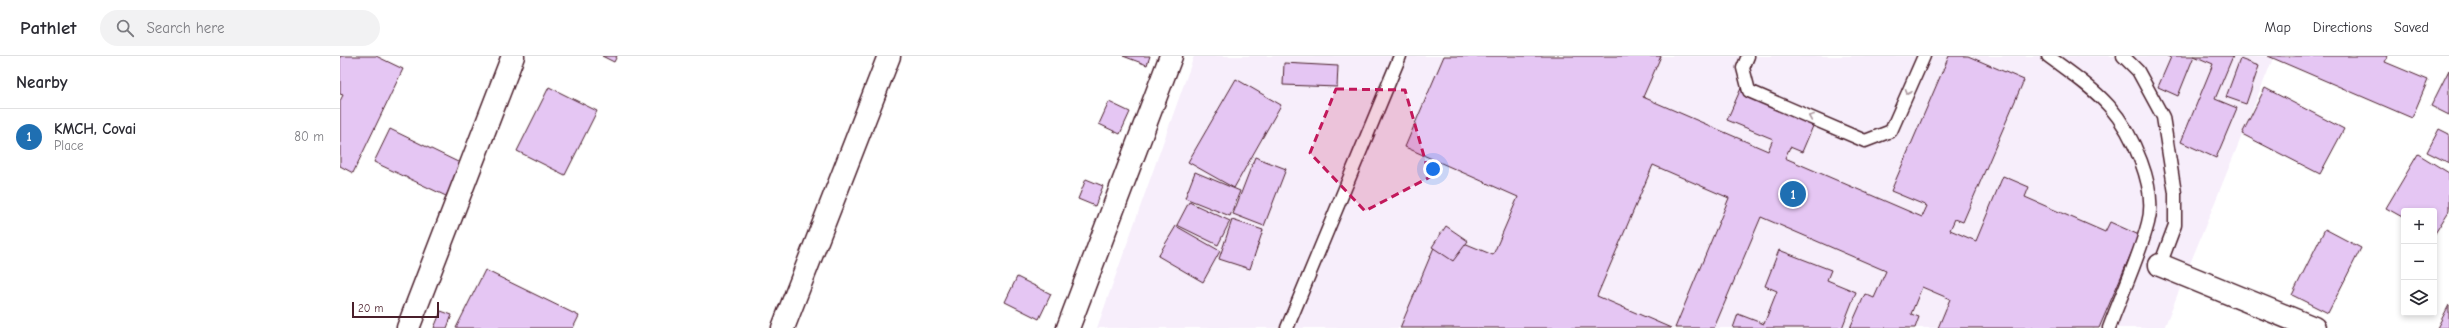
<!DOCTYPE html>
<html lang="en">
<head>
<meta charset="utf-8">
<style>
	body { margin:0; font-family:"Comic Neue",sans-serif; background:#f2f2f3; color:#2b2b33 }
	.controls { position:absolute; right:12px; bottom:12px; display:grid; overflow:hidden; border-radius:4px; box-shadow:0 2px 6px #0003 }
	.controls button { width:36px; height:36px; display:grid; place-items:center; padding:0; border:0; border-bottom:1px solid #e1e1e2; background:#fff; color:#2b2b33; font:20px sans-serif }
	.scale { position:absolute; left:12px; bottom:10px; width:87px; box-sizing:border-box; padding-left:4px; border:2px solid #4a1f2b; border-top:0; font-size:11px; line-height:14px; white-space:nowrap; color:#4a1f2b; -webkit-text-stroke:3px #fff; paint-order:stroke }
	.you { position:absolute; left:1093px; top:113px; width:14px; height:14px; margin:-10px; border:3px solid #fff; border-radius:50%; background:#1a73e8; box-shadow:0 0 0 6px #1a73e833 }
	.badge { display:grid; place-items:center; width:26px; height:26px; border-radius:50%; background:#1f6fb2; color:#fff; font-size:13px; font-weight:700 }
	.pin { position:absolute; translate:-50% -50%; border:2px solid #fff; box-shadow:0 1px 4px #0006 }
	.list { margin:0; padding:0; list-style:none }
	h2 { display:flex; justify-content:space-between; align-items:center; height:52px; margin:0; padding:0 16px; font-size:17px }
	h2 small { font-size:13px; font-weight:400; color:#7c7c81 }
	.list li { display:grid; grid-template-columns:26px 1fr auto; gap:12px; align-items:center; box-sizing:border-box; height:56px; padding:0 16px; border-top:1px solid #e1e1e2 }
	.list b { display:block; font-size:15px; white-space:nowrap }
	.list p { margin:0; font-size:13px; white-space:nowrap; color:#7c7c81 }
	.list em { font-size:13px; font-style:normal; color:#7c7c81 }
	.icon { flex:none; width:22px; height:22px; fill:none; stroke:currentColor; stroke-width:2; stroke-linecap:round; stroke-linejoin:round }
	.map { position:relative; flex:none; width:2109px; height:272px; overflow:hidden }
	header { display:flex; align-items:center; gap:24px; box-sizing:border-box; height:56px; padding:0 20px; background:#fff; border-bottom:1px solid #e1e1e2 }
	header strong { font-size:19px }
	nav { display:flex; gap:22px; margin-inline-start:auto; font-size:14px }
	.search { width:280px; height:36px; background:#f2f2f3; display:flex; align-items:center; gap:10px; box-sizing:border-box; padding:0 14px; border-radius:22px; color:#7c7c81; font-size:15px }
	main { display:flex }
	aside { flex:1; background:#fff }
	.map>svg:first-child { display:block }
	.built { fill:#f7eefb }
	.building { fill:#e5c6f3; stroke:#4a1f2b }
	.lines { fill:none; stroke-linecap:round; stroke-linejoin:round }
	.lane-casing { stroke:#4a1f2b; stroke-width:15 }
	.street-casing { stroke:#4a1f2b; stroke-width:25 }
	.lane { stroke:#fff; stroke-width:12 }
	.street { stroke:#fff; stroke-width:22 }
	.oneway { stroke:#ae9aa0 }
	.marked { fill:#c2185b; fill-opacity:0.2; stroke:#c2185b; stroke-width:3; stroke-dasharray:8 5; stroke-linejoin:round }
</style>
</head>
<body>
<header>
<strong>Pathlet</strong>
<div class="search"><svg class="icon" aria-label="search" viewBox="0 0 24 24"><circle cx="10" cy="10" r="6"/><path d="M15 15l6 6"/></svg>Search here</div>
<nav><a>Map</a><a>Directions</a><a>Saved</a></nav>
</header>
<main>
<aside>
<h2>Nearby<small></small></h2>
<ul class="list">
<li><span class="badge">1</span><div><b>KMCH, Covai</b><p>Place</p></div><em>80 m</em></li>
</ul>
</aside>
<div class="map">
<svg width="2109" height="272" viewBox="0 0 2109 272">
	<rect width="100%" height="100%" fill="#fff"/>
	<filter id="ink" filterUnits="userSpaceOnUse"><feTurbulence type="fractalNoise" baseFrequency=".025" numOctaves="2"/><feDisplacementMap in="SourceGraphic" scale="8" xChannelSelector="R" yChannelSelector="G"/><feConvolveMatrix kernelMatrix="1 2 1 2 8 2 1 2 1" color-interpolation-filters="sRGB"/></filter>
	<g filter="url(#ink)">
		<path class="built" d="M854,0H1934L1824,272H757Z"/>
		<g class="building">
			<path d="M0,0H36L63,13L13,117L0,110V45L3,39L0,38Z"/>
			<path d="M262,0H277L274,6Z"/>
			<path d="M783,0H810L807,9Z"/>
			<path d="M1104,0H1321L1303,41L1428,95L1433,83L1387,64L1402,30L1476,63L1462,96L1450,91L1445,102L1582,161L1587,150L1551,135L1609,0H1628L1684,24L1623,166L1615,163L1610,174L1636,185L1663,120L1689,131L1685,141L1765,176L1770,166L1799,179L1759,272H1598L1610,243L1582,231L1571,258L1579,261L1575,272H1510L1525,238L1534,242L1546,215L1421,161L1374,272H1335L1389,142L1313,109L1257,240L1331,272H1060L1100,177L1153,199L1178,141L1065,91Z"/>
			<path d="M1828,0H1893L1875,43L1897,52L1876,102L1841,86L1873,8L1854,0L1838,40L1818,31L1831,1Z"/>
			<path d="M1928,0H2048L2045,6L2088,24L2072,62Z"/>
			<path d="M1900,3L1919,10L1906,48L1886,41Z"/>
			<path d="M944,7L998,10L997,31L943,29Z"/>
			<path d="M2109,14V59L2091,50Z"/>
			<path d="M896,23L941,49L894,132L848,106Z"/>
			<path d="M209,31L257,55L225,119L177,95Z"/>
			<path d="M1925,32L2004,73L1980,118L1902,78Z"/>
			<path d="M769,46L790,56L780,78L759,68Z"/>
			<path d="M50,73L122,108L106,140L34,106Z"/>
			<path d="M2099,73L2109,78V107L2087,96Z"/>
			<path d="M2078,98L2109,117V155L2094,179V155H2064V162L2046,152Z"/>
			<path d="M915,101L946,113L924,170L893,158Z"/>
			<path d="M855,116L900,135L890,160L845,142Z"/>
			<path d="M746,123L763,130L755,150L738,143Z"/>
			<path d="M849,146L890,165L878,189L837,169Z"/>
			<path d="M892,164L923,174L910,213L879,203Z"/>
			<path d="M836,170L880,195L863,226L818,200Z"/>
			<path d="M1106,170L1128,185L1113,205L1092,191Z"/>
			<path d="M1985,173L2021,192L1988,257L1952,239Z"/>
			<path d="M1439,194L1491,214L1487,224L1516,236L1502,272H1393L1398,258L1424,268L1437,235L1425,230Z"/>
			<path d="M145,214L239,260L233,272H116Z"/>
			<path d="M677,221L711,238L699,263L665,246Z"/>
			<path d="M2109,249V272H2097Z"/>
			<path d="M101,255L112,259L107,272H94Z"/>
		</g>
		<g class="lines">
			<defs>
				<g id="lane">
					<path d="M1408,0L1403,12L1409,35L1525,85L1551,75L1584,0"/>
					<path d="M1708,0C1728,15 1751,30 1769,50C1792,76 1818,132 1808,167C1799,202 1782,237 1769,272"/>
					<path d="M1783,0L1798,15L1823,61L1835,137V169L1820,209"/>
					<path d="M947,272L1060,0"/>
				</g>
				<g id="street">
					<path d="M1820,209L1974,272"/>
					<path d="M68,272L173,0"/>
					<path d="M443,272L549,0"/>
					<path d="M728,272L831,0"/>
				</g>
			</defs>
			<use href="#lane" class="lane-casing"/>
			<use href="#street" class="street-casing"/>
			<use href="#lane" class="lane"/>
			<use href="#street" class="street"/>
		</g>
		<defs><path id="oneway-chevron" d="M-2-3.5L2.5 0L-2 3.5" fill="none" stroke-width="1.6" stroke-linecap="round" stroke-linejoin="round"/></defs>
		<g class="oneway">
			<use href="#oneway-chevron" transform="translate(1568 36) rotate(114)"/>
			<use href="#oneway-chevron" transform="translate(1471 61) rotate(-157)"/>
		</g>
	</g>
	<path class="marked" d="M996,33L1065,34L1090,121L1025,155L970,97Z"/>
</svg>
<div class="controls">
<button>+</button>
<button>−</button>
<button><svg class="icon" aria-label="layers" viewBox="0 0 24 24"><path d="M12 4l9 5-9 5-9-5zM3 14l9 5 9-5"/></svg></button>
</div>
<div class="scale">20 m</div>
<div class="you"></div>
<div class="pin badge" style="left:1453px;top:138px">1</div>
</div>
</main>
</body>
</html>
